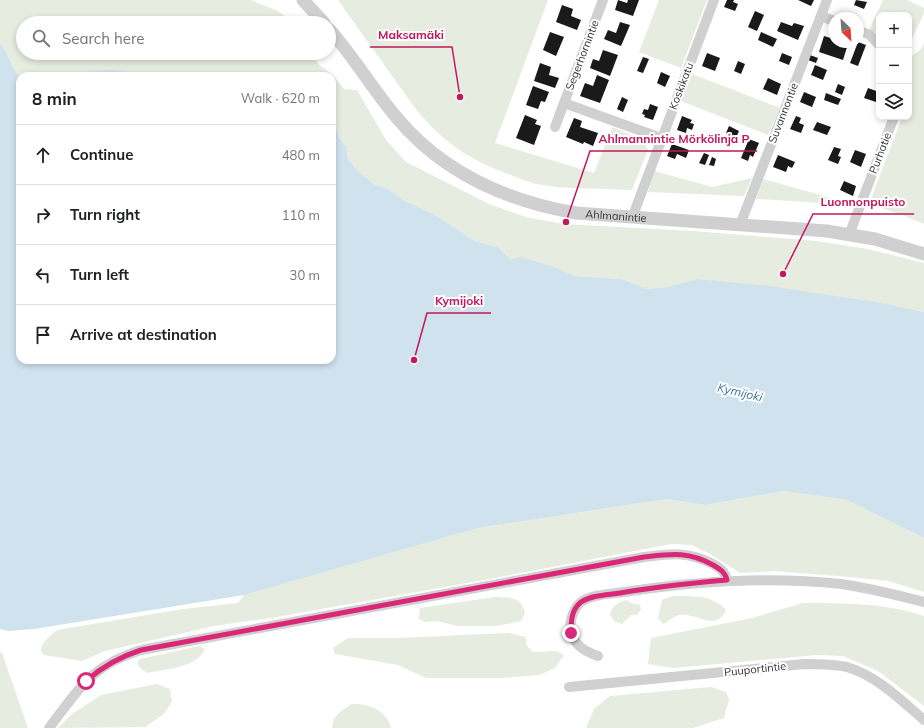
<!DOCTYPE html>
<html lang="en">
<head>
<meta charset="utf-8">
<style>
	body { margin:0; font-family:Mulish,sans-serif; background:#f6f6f6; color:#202124 }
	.controls { position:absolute; right:12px; top:12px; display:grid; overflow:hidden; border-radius:8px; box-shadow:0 2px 6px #0003 }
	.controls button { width:36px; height:36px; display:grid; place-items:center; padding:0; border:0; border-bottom:1px solid #e0e0e0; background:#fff; color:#202124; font:20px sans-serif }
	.compass { position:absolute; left:828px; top:12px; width:36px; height:36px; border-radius:50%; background:#fff; box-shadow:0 2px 6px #0003; rotate:155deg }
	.stop { position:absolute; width:12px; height:12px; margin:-9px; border:3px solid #db2777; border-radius:50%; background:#fff }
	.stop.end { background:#db2777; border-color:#fff; box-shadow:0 1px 4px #0008 }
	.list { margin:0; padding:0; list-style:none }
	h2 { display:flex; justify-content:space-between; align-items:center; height:52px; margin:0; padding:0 16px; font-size:17px }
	h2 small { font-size:13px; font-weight:400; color:#757577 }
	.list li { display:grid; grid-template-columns:26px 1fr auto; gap:12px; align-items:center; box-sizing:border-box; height:60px; padding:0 16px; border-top:1px solid #e0e0e0 }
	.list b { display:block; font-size:15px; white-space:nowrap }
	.list em { font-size:13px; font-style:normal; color:#757577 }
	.icon { flex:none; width:22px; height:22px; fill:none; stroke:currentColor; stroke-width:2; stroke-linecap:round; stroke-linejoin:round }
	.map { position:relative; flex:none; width:924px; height:728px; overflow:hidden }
	.search { position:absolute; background:#fff; box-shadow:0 2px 6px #0003; left:16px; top:16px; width:320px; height:44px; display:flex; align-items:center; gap:10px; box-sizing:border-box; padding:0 14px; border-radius:22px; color:#757577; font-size:15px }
	.panel { position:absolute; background:#fff; box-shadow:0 2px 6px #0003; left:16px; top:72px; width:320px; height:292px; border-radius:12px }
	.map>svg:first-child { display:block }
	.green { fill:#e6ecdf }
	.water { fill:#cfe2ee }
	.building { fill:#1a1a1a }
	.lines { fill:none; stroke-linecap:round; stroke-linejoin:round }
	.minor { stroke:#d0d0d0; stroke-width:10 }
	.tertiary { stroke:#d0d0d0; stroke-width:13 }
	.route { stroke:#db2777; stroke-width:5 }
	.labels { text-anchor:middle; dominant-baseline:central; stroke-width:4; stroke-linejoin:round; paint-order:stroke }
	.street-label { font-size:11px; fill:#333; stroke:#fff }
	.water-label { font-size:12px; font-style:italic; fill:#3f7597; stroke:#fff }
	.leader { fill:none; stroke:#c2185b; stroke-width:1.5 }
	.callout-dot { fill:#c2185b; stroke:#fff; stroke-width:1.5 }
	.callout-label { font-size:12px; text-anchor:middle; font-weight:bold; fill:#c2185b; stroke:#fff; stroke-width:4; stroke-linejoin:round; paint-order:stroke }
</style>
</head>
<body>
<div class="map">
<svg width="924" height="728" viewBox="0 0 924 728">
	<rect width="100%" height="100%" fill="#fff"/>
	<g class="green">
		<path d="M0,0H251L278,11L294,23H23V53H314L318,64L333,75L344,89L357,90L386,140L406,162L489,204L526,217L563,224L693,231L816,241L868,249L924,263V312L882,303L697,279L667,287L647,289L622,279L575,276L557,268L511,260L498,247L475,241L435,215L405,201L388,189L374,184L355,170L348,159L346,146L339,138L336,126L332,122V76H136L132,73L85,72L78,76H20V77C9,66 10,54 0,43Z"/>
		<path d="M338,0H548L495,143L594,173L612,127L643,140L648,150L632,190C601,188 568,190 537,184C529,183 520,178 511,175C471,161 442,142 415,108Z"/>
		<path d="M659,0H707L681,68L639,52Z"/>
		<path d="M883,0H907L924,8V13L912,39L909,41V15H879V34L869,30Z"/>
		<path d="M924,43V224L903,215L875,206L871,199L902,117H909V97L911,92L909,58L921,49Z"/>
		<path d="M692,74L780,108L768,135L681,101Z"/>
		<path d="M654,171L712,187L752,178L744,196L648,192Z"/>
		<path d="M763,179L856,205L756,199Z"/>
		<path d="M784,491L847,500L924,538V592L888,581L850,577L775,571L740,573L710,554L692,545L671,544L495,578L271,618L214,626L105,651L82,661L44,655L41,651C41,642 50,636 57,630L183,609L238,603L244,595L478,528L667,499L705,505Z"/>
		<path d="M672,596C691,596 712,594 726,610C716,633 697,612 679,615C674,616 668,622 663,624L658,618L662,600Z"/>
		<path d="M495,597C510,598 521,596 525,613L521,621L497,626H458L437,621L425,622L419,619L420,608Z"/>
		<path d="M627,600L631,603L640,605L641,610L637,615H631L622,624L614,621L610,614C613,605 618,602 627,600Z"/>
		<path d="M803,603C843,603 886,603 924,616V706L878,671L843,656L817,655L673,668L648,664L651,638L752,618Z"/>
		<path d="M509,633L526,637L527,646L533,652L556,651L564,655L555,668L539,675L502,678H426L398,665L335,654L333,648L348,638H398Z"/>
		<path d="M199,646L205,649C197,668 165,669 147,673L141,669L137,663L140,659Z"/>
		<path d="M0,652L2,653L28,728H0Z"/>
		<path d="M157,684L170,689L172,701L164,714L145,727L58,728L72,714L101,695Z"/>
		<path d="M711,687L726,692L729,699L724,718L693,728H586L594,709L610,696Z"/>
		<path d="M352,704C369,703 387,711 391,728H332C333,715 342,710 352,704Z"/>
	</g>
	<g class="water">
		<path d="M0,43C10,54 9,66 20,77V360H332V122L336,126L339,138L346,146L348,159L356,170L374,184L388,189L405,201L435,215L475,241L498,247L511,260L520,257L557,268L575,276L622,279L647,289L667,287L697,279L769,286L882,303L924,312V538L847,500L784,491L705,505L667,499L478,528L244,595L34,629L8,631L0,629Z"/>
		<path d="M114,70L132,73L136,76H78L85,72Z"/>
	</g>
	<g class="building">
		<path d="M618,0L627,3L628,0H639L633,16L615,10Z"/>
		<path d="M727,0H734L733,2L738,4L735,11L724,7Z"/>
		<path d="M798,0H814L811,6Z"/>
		<path d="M856,0L867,2L864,9L854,5Z"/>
		<path d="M562,5L573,9L571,16L581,20L577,30L556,22Z"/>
		<path d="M755,11L764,15L757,31L748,27Z"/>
		<path d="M620,22L630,25L621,46L604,39L608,30L616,33Z"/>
		<path d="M781,22L792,26L794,23L804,26L798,40L777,31Z"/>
		<path d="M550,32L564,37L556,56L543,50Z"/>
		<path d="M761,32L777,39L773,47L758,40Z"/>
		<path d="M824,36L834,39V42L848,44L843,60L819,52Z"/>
		<path d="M858,42L866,45L858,66L850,63Z"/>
		<path d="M603,50L618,55L610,76L590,68L593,59L599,61Z"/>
		<path d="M707,53L720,58L715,71L702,66Z"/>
		<path d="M782,53L792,57L789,65L779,61Z"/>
		<path d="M810,55L818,58L816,63L808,60Z"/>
		<path d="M643,57L649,59L643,73L637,71Z"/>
		<path d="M738,61L745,64L741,74L734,71Z"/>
		<path d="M540,63L551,67L549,75L559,78L555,88L534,81Z"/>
		<path d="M815,65L827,70L823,80L811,75Z"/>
		<path d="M661,72L670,76L665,87L657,83Z"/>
		<path d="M597,75L609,80L600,103L580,96L585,83L593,86Z"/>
		<path d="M768,78L781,84L777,95L763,89Z"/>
		<path d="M838,84L845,87L842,95L835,92Z"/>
		<path d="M533,86L549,92L545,102L541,101L538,109L526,105Z"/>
		<path d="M868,88L879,92V103L864,98Z"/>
		<path d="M804,92L816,97L812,107L800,102Z"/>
		<path d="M826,93L841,99L838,105L824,100Z"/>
		<path d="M622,97L628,100L623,112L617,109Z"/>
		<path d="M650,104L658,107L653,120L644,117L645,115L642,114L644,109L648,110Z"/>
		<path d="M525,115L537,120L535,124L541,126L534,145L516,138Z"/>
		<path d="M682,116L692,120L690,123L694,124L692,130L687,128L686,133L677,130Z"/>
		<path d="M796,116L801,118L799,123L804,125L801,133L790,129Z"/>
		<path d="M574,118L582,121L580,127L598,133L593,146L584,142L583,144L566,137Z"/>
		<path d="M817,122L831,127L827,135L813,130Z"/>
		<path d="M729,126L739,131L736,138L726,133Z"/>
		<path d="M749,139L759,143L753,157L750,155L748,161L741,158Z"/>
		<path d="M672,144L689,150L686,158L677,154L675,159L667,156Z"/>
		<path d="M834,147L841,149L838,156L841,157L838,164L828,160Z"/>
		<path d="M855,150L866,154L861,167L850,162Z"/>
		<path d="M704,153L709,155L705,165L699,163Z"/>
		<path d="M778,155L795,162L792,168L788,166L786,172L773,167Z"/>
		<path d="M712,157L716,159L714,166L709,165Z"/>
		<path d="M844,181L856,186L853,196L840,190Z"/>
	</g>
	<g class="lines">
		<g class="minor">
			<path d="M603,0L564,103L661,138"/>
			<path d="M821,16L834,21"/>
			<path d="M858,30L870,35L879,45"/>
			<path d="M555,127L564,103"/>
			<path d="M632,218L714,0"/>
			<path d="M740,225L827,0"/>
			<path d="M849,235L894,117"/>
			<path d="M598,656C587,652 578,648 572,636C568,626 572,610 580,603C591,594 611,594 624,592C696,581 768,576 841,584C869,588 897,595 924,602"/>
			<path d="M569,687L804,664C818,664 833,664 847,667C877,676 901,700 924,720"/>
			<path d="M49,728C79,689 91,665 141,650L644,557C670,554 687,551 711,563C719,567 725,571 727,580"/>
		</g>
		<g class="tertiary">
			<path d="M303,0L324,23"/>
			<path id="s1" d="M329,29C354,57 373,90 397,118C443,173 507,201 576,213L827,231L875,239L924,254"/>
		</g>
	</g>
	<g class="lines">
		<path class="route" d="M86,681C103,666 119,657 141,650L644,557C671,554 688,551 713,565C720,569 725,572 727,580C691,583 655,587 620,593C607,595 592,595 581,602C571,610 571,622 571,633"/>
	</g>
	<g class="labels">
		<g class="street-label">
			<text transform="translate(582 55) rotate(-69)">Segerhornintie</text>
			<text transform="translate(681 86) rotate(-69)">Koskikatu</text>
			<text transform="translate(783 113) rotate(-69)">Suvannontie</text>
			<text transform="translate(880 153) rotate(-69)">Purhatie</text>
			<text stroke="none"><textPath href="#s1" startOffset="359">Ahlmanintie</textPath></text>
			<text transform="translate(755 669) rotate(-6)">Puuportintie</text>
		</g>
		<g class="water-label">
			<text transform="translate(740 392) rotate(13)">Kymijoki</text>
		</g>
	</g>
	<path class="leader" d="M460 97L452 47H370M566 222L590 151H757M783 274L813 214H914M414 360L427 313H491"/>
	<g class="callout-dot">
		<circle cx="460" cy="97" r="4"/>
		<circle cx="566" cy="222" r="4"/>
		<circle cx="783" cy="274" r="4"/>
		<circle cx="414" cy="360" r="4"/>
	</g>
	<g class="callout-label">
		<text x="411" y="39">Maksamäki</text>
		<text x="674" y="143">Ahlmannintie Mörkölinja P</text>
		<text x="863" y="206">Luonnonpuisto</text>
		<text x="459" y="305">Kymijoki</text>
	</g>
</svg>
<div class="controls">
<button>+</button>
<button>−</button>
<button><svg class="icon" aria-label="layers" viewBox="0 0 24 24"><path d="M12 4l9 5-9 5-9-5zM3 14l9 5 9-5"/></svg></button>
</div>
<svg class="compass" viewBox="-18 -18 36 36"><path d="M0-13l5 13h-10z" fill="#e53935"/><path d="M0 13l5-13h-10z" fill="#757577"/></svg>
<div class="stop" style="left:86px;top:681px"></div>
<div class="stop end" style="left:571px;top:633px"></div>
<div class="search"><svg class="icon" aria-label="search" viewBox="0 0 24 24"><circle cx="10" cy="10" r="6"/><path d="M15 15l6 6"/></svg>Search here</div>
<section class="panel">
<h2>8 min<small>Walk · 620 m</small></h2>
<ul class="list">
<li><svg class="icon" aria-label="ahead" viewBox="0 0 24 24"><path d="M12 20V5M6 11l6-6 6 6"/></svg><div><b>Continue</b></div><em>480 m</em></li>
<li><svg class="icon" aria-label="right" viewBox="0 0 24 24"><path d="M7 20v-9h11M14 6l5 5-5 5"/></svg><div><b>Turn right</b></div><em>110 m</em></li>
<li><svg class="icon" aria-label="left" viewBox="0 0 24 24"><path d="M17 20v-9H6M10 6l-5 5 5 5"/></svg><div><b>Turn left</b></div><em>30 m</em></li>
<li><svg class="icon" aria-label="arrive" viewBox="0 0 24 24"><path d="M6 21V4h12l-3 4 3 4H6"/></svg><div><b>Arrive at destination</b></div></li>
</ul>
</section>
</div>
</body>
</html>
